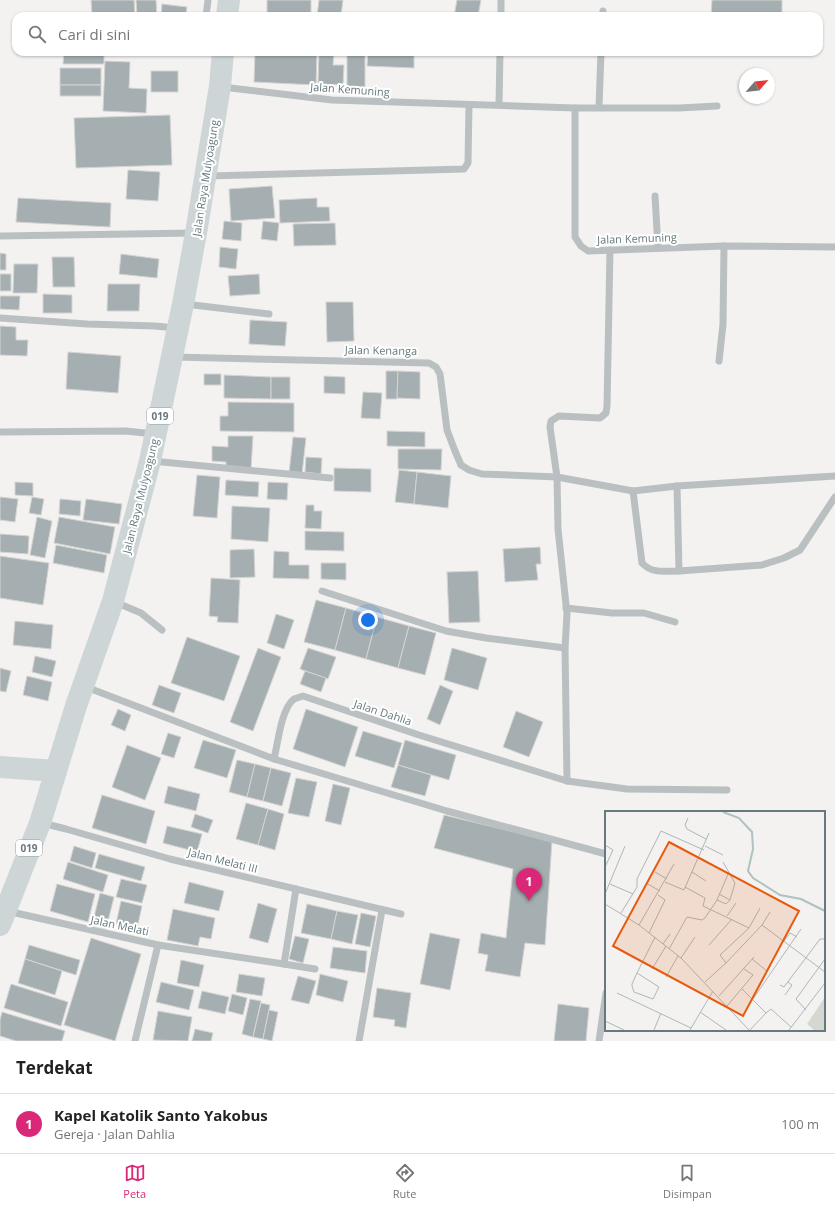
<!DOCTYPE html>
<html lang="id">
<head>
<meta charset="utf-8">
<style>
	body { margin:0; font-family:"Open Sans",sans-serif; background:#f2f2f2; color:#222 }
	.compass { position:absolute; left:739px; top:68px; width:36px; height:36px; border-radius:50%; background:#fff; box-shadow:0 1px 3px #0004; rotate:62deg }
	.you { position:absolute; left:368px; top:620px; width:14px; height:14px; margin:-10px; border:3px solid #fff; border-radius:50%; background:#1a73e8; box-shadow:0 0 0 6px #1a73e833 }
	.badge { display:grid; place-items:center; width:26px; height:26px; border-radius:50%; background:#db2777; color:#fff; font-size:13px; font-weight:700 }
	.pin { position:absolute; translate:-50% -33px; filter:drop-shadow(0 1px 2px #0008) }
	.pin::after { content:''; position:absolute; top:21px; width:14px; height:12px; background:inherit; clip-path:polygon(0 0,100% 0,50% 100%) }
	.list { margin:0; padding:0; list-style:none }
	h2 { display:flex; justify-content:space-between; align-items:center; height:52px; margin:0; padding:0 16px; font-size:17px }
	h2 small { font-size:13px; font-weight:400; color:#767676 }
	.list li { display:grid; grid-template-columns:26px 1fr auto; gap:12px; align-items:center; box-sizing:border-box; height:60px; padding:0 16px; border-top:1px solid #e0e0e0 }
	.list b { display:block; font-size:15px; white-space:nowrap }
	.list p { margin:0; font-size:13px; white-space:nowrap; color:#767676 }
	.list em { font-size:13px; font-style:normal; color:#767676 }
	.icon { flex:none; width:22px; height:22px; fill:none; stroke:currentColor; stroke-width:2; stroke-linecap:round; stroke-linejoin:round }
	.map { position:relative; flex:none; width:835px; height:1041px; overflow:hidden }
	.search { position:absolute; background:#fff; box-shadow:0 1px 3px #0004; left:12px; right:12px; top:12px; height:44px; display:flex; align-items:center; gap:10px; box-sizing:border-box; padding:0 14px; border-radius:12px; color:#767676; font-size:15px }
	.sheet { height:112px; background:#fff }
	nav { display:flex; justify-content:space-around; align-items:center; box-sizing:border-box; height:56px; border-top:1px solid #e0e0e0; background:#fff; font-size:11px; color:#767676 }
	nav a { display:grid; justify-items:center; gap:2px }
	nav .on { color:#db2777 }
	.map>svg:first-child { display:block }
	.building { fill:#a5aeb0; stroke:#d4d4d2 }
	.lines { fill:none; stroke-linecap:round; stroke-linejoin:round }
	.minor { stroke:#bac0c1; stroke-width:7 }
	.major { stroke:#ced5d6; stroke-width:22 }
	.labels { text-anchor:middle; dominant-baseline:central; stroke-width:4; stroke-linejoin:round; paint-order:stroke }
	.shield { fill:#fff; stroke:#93a1a5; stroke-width:1 }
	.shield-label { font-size:10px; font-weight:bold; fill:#65797e }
	.street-label { font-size:11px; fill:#65797e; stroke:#fff }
	.inset-river { fill:none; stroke:#b0c1c1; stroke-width:2 }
	.inset-road { fill:none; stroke:#adb7b8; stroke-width:1 }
	.view { fill:#e8590c; fill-opacity:0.15; stroke:#e8590c; stroke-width:2 }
	.inset-edge { fill:none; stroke:#65797e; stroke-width:2 }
</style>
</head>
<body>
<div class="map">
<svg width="835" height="1041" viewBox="0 0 835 1041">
	<rect width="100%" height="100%" fill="#f3f2f0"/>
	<g class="building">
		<path d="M91,0H134L135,16H92Z"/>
		<path d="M136,0H156L157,16H137Z"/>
		<rect x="267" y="0" width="44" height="16"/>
		<path d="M319,0H343L341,16H317Z"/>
		<path d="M457,0H481L478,16H454Z"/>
		<path d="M712,0H782V16H711Z"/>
		<path d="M162,4L187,7L186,16H161Z"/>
		<path d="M369,13L391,14V16H369Z"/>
		<path d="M64,52H104V64H63Z"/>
		<path d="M269,52H317L316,85L254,82L255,53L269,54Z"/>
		<path d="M319,52H334L333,65H344L343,85L318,84Z"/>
		<rect x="347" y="52" width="18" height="35"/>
		<path d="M368,52H414V68L367,66Z"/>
		<path d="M105,61L130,62L129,88L147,89L146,113L103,111Z"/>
		<rect x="60" y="68" width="41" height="17"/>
		<rect x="151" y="71" width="27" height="21"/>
		<rect x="60" y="85" width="41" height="11"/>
		<path d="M170,115L172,165L76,168L74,118Z"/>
		<path d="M128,170L160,172L158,201L126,199Z"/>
		<path d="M272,186L275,218L231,221L229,189Z"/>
		<path d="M18,198L111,203L110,227L16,222Z"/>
		<path d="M317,198V207H329L330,221L280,223L279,200Z"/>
		<path d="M224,221L242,223L241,241L222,239Z"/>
		<path d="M263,221L279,223L277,241L261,239Z"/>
		<path d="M335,223L336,245L294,246L293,224Z"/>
		<path d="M220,247L238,249L236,269L219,267Z"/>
		<path d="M0,253L6,254V270H0Z"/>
		<path d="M121,254L159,259L157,278L119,274Z"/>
		<path d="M52,257H74L75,287H53Z"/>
		<path d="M14,264H38L37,293H13Z"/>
		<rect x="0" y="274" width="11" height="17"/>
		<path d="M259,274L260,294L230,296L228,276Z"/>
		<path d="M108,284H140L139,311H107Z"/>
		<path d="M43,294L72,295V313H43Z"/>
		<path d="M0,296H20L19,310L0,309Z"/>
		<path d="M326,302H353L354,341L327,342Z"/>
		<path d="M250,320L287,322L285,346L249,344Z"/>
		<path d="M0,326L16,327V340H28L27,356L0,355Z"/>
		<path d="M68,352L121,356L118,393L66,389Z"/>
		<path d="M386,371H398L397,399H386Z"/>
		<path d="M398,371L420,372V399L397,398Z"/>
		<rect x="204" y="374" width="17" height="11"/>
		<path d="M224,375L271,377V399L224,398Z"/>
		<path d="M324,376L345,377V394L324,393Z"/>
		<rect x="271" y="377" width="19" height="22"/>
		<path d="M363,392L382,393L380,419L361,418Z"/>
		<path d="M228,402L294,403V432L220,431V416H228Z"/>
		<path d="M387,431L425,432V447L387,446Z"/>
		<path d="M228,436H253L251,469L226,468V462L212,461V446L228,447Z"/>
		<path d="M293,437L306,438L302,474L289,473Z"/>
		<path d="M398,449H442L441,470L398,469Z"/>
		<path d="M306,457L322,458L321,474L305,472Z"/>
		<path d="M334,468L371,469V492L334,491Z"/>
		<path d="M399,470L417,472L414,504L395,502Z"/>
		<path d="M417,472L451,476L448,508L414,504Z"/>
		<path d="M197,475L220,477L217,518L193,516Z"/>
		<path d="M226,480L259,482L258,497L225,495Z"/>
		<path d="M15,482L33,483V496L15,495Z"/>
		<path d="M268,482L288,483L287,500L267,499Z"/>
		<path d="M0,497L18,499L15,522L0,520Z"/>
		<path d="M32,497L44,499L41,515L29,513Z"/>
		<path d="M60,499L81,501L80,516L59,514Z"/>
		<path d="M86,499L122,504L119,524L83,520Z"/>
		<path d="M306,505H314V511H322L321,529L305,528Z"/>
		<path d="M232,506L270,508L268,542L231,539Z"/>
		<path d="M37,517L52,521L45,558L30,555Z"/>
		<path d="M59,517L115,527L110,554L54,543Z"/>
		<path d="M305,531L344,532V551L305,550Z"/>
		<path d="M0,534L29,536L28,554L0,552Z"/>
		<path d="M56,545L107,555L104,573L53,563Z"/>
		<path d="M540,547L541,564H536L538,580L505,582L503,549Z"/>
		<path d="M254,549L255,577L230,578V550Z"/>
		<path d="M274,551L289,552V565H309V579L273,578Z"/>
		<path d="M0,556L49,563L43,605L0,598Z"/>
		<path d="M321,563H346V580L321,579Z"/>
		<path d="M478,571L480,622L449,623L447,572Z"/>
		<path d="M211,578L240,580L238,623L217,622L218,617L209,616Z"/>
		<path d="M316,600L346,608L335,650L304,642Z"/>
		<path d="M346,608L377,617L366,659L335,650Z"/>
		<path d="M276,614L294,620L284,649L267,643Z"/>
		<path d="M377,617L409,626L398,668L366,659Z"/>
		<path d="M15,621L53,625L51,649L13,645Z"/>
		<path d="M409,626L436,633L425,675L398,668Z"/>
		<path d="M187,637L240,656L224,701L171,683Z"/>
		<path d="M258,648L281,657L253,731L230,722Z"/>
		<path d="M308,648L336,657L328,679L300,669Z"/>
		<path d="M452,648L487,658L478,690L444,680Z"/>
		<path d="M35,656L56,661L52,677L32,672Z"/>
		<path d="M0,668L11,671L6,692L0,691Z"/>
		<path d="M305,671L326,678L321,692L300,684Z"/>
		<path d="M27,676L52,682L48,701L23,695Z"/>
		<path d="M159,685L181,693L174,713L152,705Z"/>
		<path d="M440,685L453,691L440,725L427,719Z"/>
		<path d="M118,709L131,715L125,731L111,725Z"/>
		<path d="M306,709L358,727L345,767L293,749Z"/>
		<path d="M516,711L543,722L529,757L503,747Z"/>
		<path d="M363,731L402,743L394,768L355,756Z"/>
		<path d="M168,733L181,737L174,758L161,754Z"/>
		<path d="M203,740L236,750L227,778L194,768Z"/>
		<path d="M405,740L456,755L449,780L398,765Z"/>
		<path d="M127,745L161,758L145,800L112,787Z"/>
		<path d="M237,760L255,764L247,797L229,792Z"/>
		<path d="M255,764L271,768L263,801L247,797Z"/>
		<path d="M398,765L431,775L425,796L391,787Z"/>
		<path d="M271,768L291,773L282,806L263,801Z"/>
		<path d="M296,778L317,782L309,817L288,813Z"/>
		<path d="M333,784L350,788L341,825L325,821Z"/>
		<path d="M168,786L200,794L196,811L164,803Z"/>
		<path d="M102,795L155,811L146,844L92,828Z"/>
		<path d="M246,803L268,809L258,845L236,839Z"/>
		<path d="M268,809L284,814L275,850L258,845Z"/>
		<path d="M195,814L213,820L208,833L191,827Z"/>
		<path d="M444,815L552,841L545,945L525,943L520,977L485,971L488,955L478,953L481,933L506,938L513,869L434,848Z"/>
		<path d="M167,826L202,834L197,852L163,843Z"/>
		<path d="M74,846L96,853L92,868L70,861Z"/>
		<path d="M99,854L145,867L141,881L95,868Z"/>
		<path d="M68,862L108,875L103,892L63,879Z"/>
		<path d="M121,879L147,885L142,903L116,897Z"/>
		<path d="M189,882L224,891L219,911L184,903Z"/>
		<path d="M57,884L95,894L88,922L50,911Z"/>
		<path d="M100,893L114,897L106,929L92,925Z"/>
		<path d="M121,901L142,906L137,929L116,924Z"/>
		<path d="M258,903L277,909L268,943L249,938Z"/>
		<path d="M307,904L337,911L331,939L301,933Z"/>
		<path d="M173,909L215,918L211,939L200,937L198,946L167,940Z"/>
		<path d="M337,911L358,915L352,944L331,939Z"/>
		<path d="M361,913L376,916L370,947L355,944Z"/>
		<path d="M430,933L460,939L450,990L420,984Z"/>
		<path d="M295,936L309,939L303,963L289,959Z"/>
		<path d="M91,938L141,954L115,1041L64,1025Z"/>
		<path d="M29,945L80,960L76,975L25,959Z"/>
		<path d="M333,947L367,951L365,973L330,968Z"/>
		<path d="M25,959L62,971L55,995L18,983Z"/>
		<path d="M181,960L204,965L199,987L177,983Z"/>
		<path d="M239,974L265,978L262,996L236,992Z"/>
		<path d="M320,974L348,981L343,1002L316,995Z"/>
		<path d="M298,976L316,981L309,1004L291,1000Z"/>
		<path d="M161,982L194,990L189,1010L156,1002Z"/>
		<path d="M11,984L68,1002L61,1026L4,1008Z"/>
		<path d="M377,988L411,993L406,1028L394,1026L395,1020L373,1017Z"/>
		<path d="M202,991L229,997L225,1014L198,1008Z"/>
		<path d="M232,994L247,998L243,1015L228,1011Z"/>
		<path d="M250,999L261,1001L253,1037L242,1034Z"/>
		<path d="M261,1003L270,1005L263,1039L253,1037Z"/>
		<path d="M558,1004L589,1008L586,1041H554Z"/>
		<path d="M269,1010L278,1012L272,1041L263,1039Z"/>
		<path d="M158,1011L192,1017L188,1041L153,1040Z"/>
		<path d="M2,1012L65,1031L62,1041H16L0,1036V1020Z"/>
		<path d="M195,1029L213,1033L211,1041H192Z"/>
	</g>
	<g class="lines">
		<g class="minor">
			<path d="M206,16L208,0"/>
			<path d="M501,16V0"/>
			<path d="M603,16V11"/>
			<path d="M222,87L332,100L575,108H679L717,106"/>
			<path d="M499,105L500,52"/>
			<path d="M599,107L601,52"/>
			<path d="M575,108V237L581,246L588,251L724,246L835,247"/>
			<path d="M207,176L464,169L468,163L469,105"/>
			<path d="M655,196L658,248"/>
			<path d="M0,236L194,233"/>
			<path d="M185,304L269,314"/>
			<path d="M0,318L87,324L155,326L175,328"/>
			<path d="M174,357L429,363L436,367L440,374L447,430L455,451L461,465L469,470L482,474L557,477L633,491L677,486L835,476"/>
			<path d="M719,361L723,324L724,246"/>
			<path d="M0,432L126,431L154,434"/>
			<path d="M152,461L330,478"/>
			<path d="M633,491L642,563C652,574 665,571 679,571L677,486"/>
			<path d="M679,571L762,565L784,558L800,550L835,497"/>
			<path d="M322,591L446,631L486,638L565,648"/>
			<path d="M115,602L141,613L162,630"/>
			<path d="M566,608L612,613H644L675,622"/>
			<path d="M86,687L274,759C278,743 281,709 294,699C297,698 300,697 303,696L419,735L567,781L627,789L727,790"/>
			<path d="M274,759L447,811L606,854"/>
			<path d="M567,781L565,648L567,614L558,529L557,477L550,427L551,421L559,416L600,418L606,413L607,406L610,250"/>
			<path d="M42,823L66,829L170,859L401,914"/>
			<path d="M7,911L158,945L284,964L296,889"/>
			<path d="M284,964L315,969"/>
			<path d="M135,1041L158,945"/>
			<path d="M359,1041L382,910"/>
			<path d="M599,1041L606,993"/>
		</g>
		<g class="major">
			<path d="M227,16L229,0"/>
			<path d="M0,767L56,771"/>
			<path d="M0,925L40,823L76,706L113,601L150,461L183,304L196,233L220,86L223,52"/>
		</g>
	</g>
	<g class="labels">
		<g class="shield">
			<rect x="147" y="408" width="26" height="16" rx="3"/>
			<rect x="16" y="840" width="26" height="16" rx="3"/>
		</g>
		<g class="shield-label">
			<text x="160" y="416">019</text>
			<text x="29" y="848">019</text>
		</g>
		<g class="street-label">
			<text transform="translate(350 89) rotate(4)">Jalan Kemuning</text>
			<text transform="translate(205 178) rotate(-81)">Jalan Raya Mulyoagung</text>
			<text transform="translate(637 238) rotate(-2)">Jalan Kemuning</text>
			<text transform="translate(381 350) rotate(1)">Jalan Kenanga</text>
			<text transform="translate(140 496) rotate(-76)">Jalan Raya Mulyoagung</text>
			<text transform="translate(383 712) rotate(18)">Jalan Dahlia</text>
			<text transform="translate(223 860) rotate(14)">Jalan Melati III</text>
			<text transform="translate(120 925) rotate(12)">Jalan Melati</text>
		</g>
	</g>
	<g transform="translate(605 811)">
		<rect width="220" height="220" fill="#f3f2f0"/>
		<path d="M220,186V219H209L202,213Z" fill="#d4d8cf"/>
		<path class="inset-river" d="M118,1L134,7L147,21L148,38L143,60L148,67L175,84L196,88L220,100"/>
		<path class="inset-road" d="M83,7L80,14L82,18L101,28M0,34L8,39L0,56M100,35L118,44M95,47L108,54M118,51L130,72L125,89M50,61L62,68M87,61L101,70M60,71L79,79L104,22M41,72L55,80M5,73L28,83M80,76L100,87L98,95L144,117M0,83L20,35M112,89L121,93L125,89L114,83M0,93L34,114L76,147L144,219M16,102L32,76V68L56,20L99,39M122,105L131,92M34,114L69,53M157,114L220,161M44,122L60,89L53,84M179,130L185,122L192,126M58,133L65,123M104,134L127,108M64,138L82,106L97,109L100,107L112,89L124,61M76,147L90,126M147,148L162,160M121,152L157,114L165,101M47,158L61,135M32,162L54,176L48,188L29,181L27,175V173L32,162L50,126M61,166L73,145M100,171L121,152L115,144L144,117L155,97M175,174L179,176L215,128H220M137,178L161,202L145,219M12,182L86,217M180,184L187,174L183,171M114,185L149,146M148,188L196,118M122,195L148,164L139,158M201,199L191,188L220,148M95,201L121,219M161,202L166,198L186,216M0,210L19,219M49,219L56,202M85,219L108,180M184,219L220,172"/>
		<path class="view" d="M64,31L194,100L138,205L8,135Z"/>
		<rect width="220" height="220" class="inset-edge"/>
	</g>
</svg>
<svg class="compass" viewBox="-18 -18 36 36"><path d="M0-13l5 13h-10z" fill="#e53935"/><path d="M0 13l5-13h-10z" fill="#767676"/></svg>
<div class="you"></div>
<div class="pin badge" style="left:529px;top:901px">1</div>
<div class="search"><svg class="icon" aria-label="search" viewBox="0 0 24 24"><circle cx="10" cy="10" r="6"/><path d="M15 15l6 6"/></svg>Cari di sini</div>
</div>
<section class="sheet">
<h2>Terdekat<small></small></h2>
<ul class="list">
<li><span class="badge">1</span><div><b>Kapel Katolik Santo Yakobus</b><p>Gereja · Jalan Dahlia</p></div><em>100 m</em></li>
</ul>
</section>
<nav>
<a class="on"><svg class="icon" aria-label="map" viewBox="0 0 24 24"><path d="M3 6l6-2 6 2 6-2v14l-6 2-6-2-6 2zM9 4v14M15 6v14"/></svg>Peta</a>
<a><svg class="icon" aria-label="directions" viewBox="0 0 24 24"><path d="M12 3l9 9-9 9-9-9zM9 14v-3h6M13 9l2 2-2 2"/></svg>Rute</a>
<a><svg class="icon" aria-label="saved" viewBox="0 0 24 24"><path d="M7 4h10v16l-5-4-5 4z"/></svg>Disimpan</a>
</nav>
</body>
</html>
